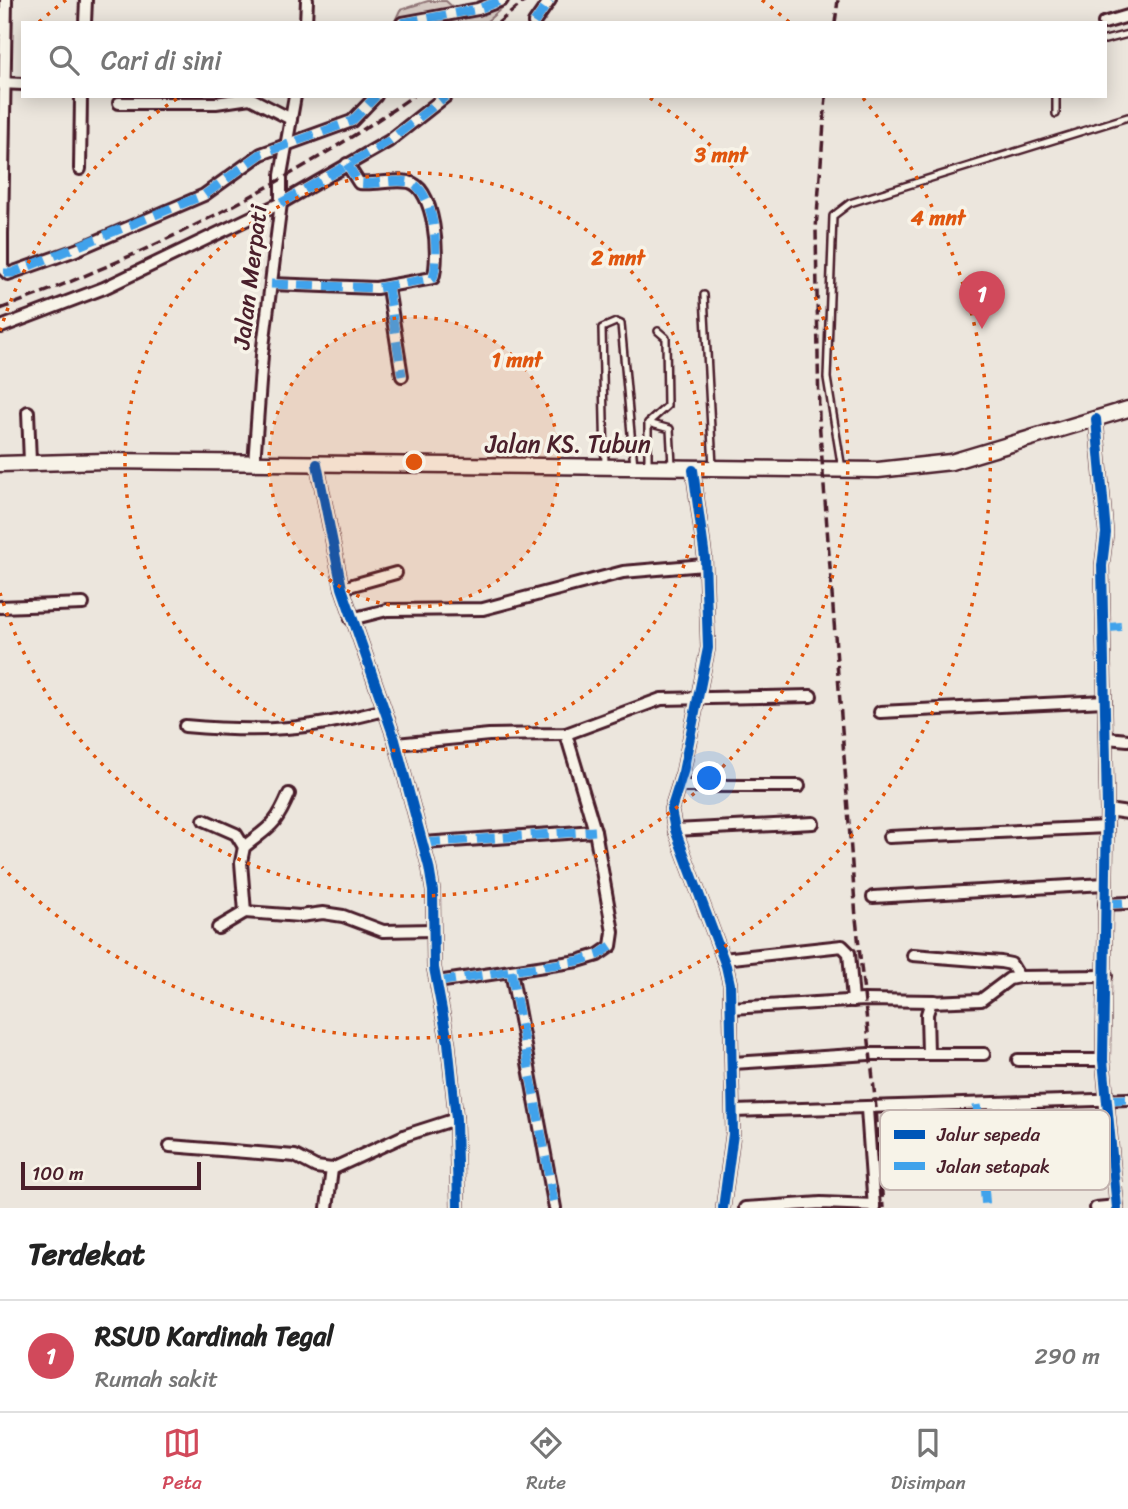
<!DOCTYPE html>
<html lang="id">
<head>
<meta charset="utf-8">
<style>
	body { margin:0; font-family:Sriracha,sans-serif; background:#f6f6f6; color:#222 }
	.scale { position:absolute; left:21px; bottom:18px; width:180px; box-sizing:border-box; padding-left:7px; border:4px solid #4a1f2b; border-top:0; font-size:19px; line-height:24px; white-space:nowrap; color:#4a1f2b; -webkit-text-stroke:5px #f7f3e8; paint-order:stroke }
	.you { position:absolute; left:710px; top:779px; width:24px; height:24px; margin:-18px; border:5px solid #fff; border-radius:50%; background:#1a73e8; box-shadow:0 0 0 10px #1a73e833 }
	.badge { display:grid; place-items:center; width:46px; height:46px; border-radius:50%; background:#d1495b; color:#fff; font-size:23px; font-weight:700 }
	.pin { position:absolute; translate:-50% -58px; filter:drop-shadow(0 2px 4px #0008) }
	.pin::after { content:''; position:absolute; top:37px; width:24px; height:21px; background:inherit; clip-path:polygon(0 0,100% 0,50% 100%) }
	.list { margin:0; padding:0; list-style:none }
	h2 { display:flex; justify-content:space-between; align-items:center; height:91px; margin:0; padding:0 28px; font-size:30px }
	h2 small { font-size:23px; font-weight:400; color:#767676 }
	.list li { display:grid; grid-template-columns:46px 1fr auto; gap:21px; align-items:center; box-sizing:border-box; height:112px; padding:0 28px; border-top:2px solid #e0e0e0 }
	.list b { display:block; font-size:26px; white-space:nowrap }
	.list p { margin:0; font-size:23px; white-space:nowrap; color:#767676 }
	.list em { font-size:23px; font-style:normal; color:#767676 }
	.icon { flex:none; width:38px; height:38px; fill:none; stroke:currentColor; stroke-width:2; stroke-linecap:round; stroke-linejoin:round }
	.map { position:relative; flex:none; width:1128px; height:1208px; overflow:hidden }
	.search { position:absolute; background:#fff; box-shadow:0 4px 18px #0003; left:21px; right:21px; top:21px; height:77px; display:flex; align-items:center; gap:18px; box-sizing:border-box; padding:0 24px; border-radius:0px; color:#767676; font-size:26px }
	.sheet { height:203px; background:#fff }
	nav { display:flex; justify-content:space-around; align-items:center; box-sizing:border-box; height:98px; border-top:2px solid #e0e0e0; background:#fff; font-size:19px; color:#767676 }
	nav a { display:grid; justify-items:center; gap:4px }
	nav .on { color:#d1495b }
	.map>svg:first-child { display:block }
	.green { fill:#d5c9c2; stroke:#907476; stroke-width:2 }
	.lines { fill:none; stroke-linecap:round; stroke-linejoin:round }
	.lane-casing { stroke:#4a1f2b; stroke-width:10 }
	.street-casing { stroke:#4a1f2b; stroke-width:16 }
	.secondary-casing { stroke:#4a1f2b; stroke-width:19 }
	.lane { stroke:#f7f3e8; stroke-width:5 }
	.street { stroke:#f7f3e8; stroke-width:10 }
	.secondary { stroke:#f7f3e8; stroke-width:14 }
	.rail { stroke:#4a1f2b; stroke-width:3.5; stroke-dasharray:10 5; stroke-linecap:butt }
	.quiet { stroke:#40a2eb; stroke-width:9; stroke-dasharray:18 9; stroke-linecap:butt }
	.cycleway-casing { stroke:#f7f3e8; stroke-width:15 }
	.cycleway { stroke:#0057b8; stroke-width:10 }
	.ring { fill:none; stroke:#e0560e; stroke-width:3.5; stroke-dasharray:3.5 7 }
	.labels { text-anchor:middle; dominant-baseline:central; stroke-width:7; stroke-linejoin:round; paint-order:stroke }
	.street-label { font-size:24px; fill:#4a1f2b; stroke:#f7f3e8 }
	.key { fill:#f7f3e8; stroke:#c3b3af; stroke-width:2 }
	.key-label { font-size:19px; fill:#4a1f2b }
	.centre { fill:#e0560e; stroke:#f7f3e8; stroke-width:3.5 }
	.ring-label { font-size:21px; text-anchor:middle; font-weight:bold; fill:#e0560e; stroke:#f7f3e8; stroke-width:7; stroke-linejoin:round; paint-order:stroke }
</style>
</head>
<body>
<div class="map">
<svg width="1128" height="1208" viewBox="0 0 1128 1208">
	<rect width="100%" height="100%" fill="#ece6dd"/>
	<filter id="ink" filterUnits="userSpaceOnUse"><feTurbulence type="fractalNoise" baseFrequency=".0143" numOctaves="2"/><feDisplacementMap in="SourceGraphic" scale="14" xChannelSelector="R" yChannelSelector="G"/><feConvolveMatrix kernelMatrix="1 2 1 2 8 2 1 2 1" color-interpolation-filters="sRGB"/></filter>
	<g filter="url(#ink)">
		<path class="green" d="M428,1H446L456,10L487,3L503,7L485,23H394L400,10Z"/>
		<g class="lines">
			<defs>
				<g id="lane">
					<path d="M1105,40L1128,34"/>
					<path d="M1056,114V96"/>
					<path d="M704,295L713,467"/>
					<path d="M648,423L670,429L672,465"/>
					<path d="M605,466L602,328L616,322L621,324L634,466"/>
					<path d="M648,466V423L667,406L666,338L658,331"/>
					<path d="M842,469L827,378L833,216L850,203L1128,117"/>
				</g>
				<g id="street">
					<path d="M85,23L86,0"/>
					<path d="M306,23L307,0"/>
					<path d="M402,23L478,9L502,0"/>
					<path d="M534,23L550,0"/>
					<path d="M1104,23L1128,16"/>
					<path d="M0,83L23,84"/>
					<path d="M119,103H216L250,98L291,119"/>
					<path d="M80,169L81,96"/>
					<path d="M0,234H2L6,0"/>
					<path d="M2,234V268L8,274L76,250L204,195L261,154L352,121L376,96"/>
					<path d="M271,284L376,288L433,278C440,258 435,188 409,182C393,179 375,185 359,183L347,164"/>
					<path d="M388,288L402,376"/>
					<path d="M1,327L104,288L281,203L389,141L446,96"/>
					<path d="M28,412L30,462"/>
					<path d="M1096,419L1106,533L1102,566L1107,810L1103,1060L1117,1208"/>
					<path d="M254,464L262,355L281,203V175L295,96"/>
					<path d="M317,464L342,588L395,740L429,867L433,891L434,968L448,1042L456,1119L458,1208"/>
					<path d="M693,470L705,558L708,648L683,772L671,810L675,830L726,966L730,984L733,1134L723,1208"/>
					<path d="M342,588L396,573"/>
					<path d="M0,607L83,604"/>
					<path d="M351,619L387,610L483,609L623,572L704,565"/>
					<path d="M880,712L1105,701"/>
					<path d="M185,726C263,733 309,730 384,710"/>
					<path d="M1107,738L1128,740"/>
					<path d="M396,744L489,735L566,734L661,699L811,696"/>
					<path d="M679,786H799"/>
					<path d="M289,794C275,827 270,826 244,847L241,862L245,912L300,916L323,913L343,916L383,931L433,930"/>
					<path d="M1107,810L1128,813"/>
					<path d="M204,820L236,834L244,847"/>
					<path d="M675,830L813,823"/>
					<path d="M889,837L1107,827"/>
					<path d="M423,843L595,831"/>
					<path d="M873,897L1105,884"/>
					<path d="M1105,904L1128,903"/>
					<path d="M218,928L245,912"/>
					<path d="M913,955L1001,962L1011,964L1019,977"/>
					<path d="M723,959L842,946L849,953L853,1001"/>
					<path d="M511,971L555,1208"/>
					<path d="M437,982L578,961L598,955L611,946L613,932L595,831L566,734"/>
					<path d="M732,1008L864,1000L935,1001"/>
					<path d="M928,1053L927,1014L931,1002L981,1000L1009,979L1019,977L1106,976"/>
					<path d="M1018,1060H1103"/>
					<path d="M733,1063L869,1054H984"/>
					<path d="M867,1109L874,1208"/>
					<path d="M734,1111L1128,1099"/>
					<path d="M170,1146L295,1156L316,1167L332,1169L406,1135L456,1119"/>
					<path d="M327,1208L332,1169"/>
					<path d="M745,1208L821,1203L874,1205"/>
					<path d="M1096,1208L1117,1206"/>
				</g>
				<path id="secondary" d="M0,464L106,461L878,470L951,462L1128,409"/>
			</defs>
			<use href="#lane" class="lane-casing"/>
			<use href="#street" class="street-casing"/>
			<use href="#secondary" class="secondary-casing"/>
			<use href="#lane" class="lane"/>
			<use href="#street" class="street"/>
			<use href="#secondary" class="secondary"/>
			<g class="rail">
				<path d="M498,23L526,0"/>
				<path d="M835,23L838,0"/>
				<path d="M826,96L816,229L819,419L856,918L876,1108L883,1208"/>
				<path d="M0,309C149,254 282,187 413,96"/>
			</g>
			<g class="quiet">
				<path d="M402,23L478,9L502,0"/>
				<path d="M534,23L550,0"/>
				<path d="M281,203L389,141L446,96"/>
				<path d="M4,273H12L204,195L261,154L352,121L376,96"/>
				<path d="M271,284L376,288L433,278C440,258 435,188 409,182C393,179 375,185 359,183L347,164"/>
				<path d="M388,288L402,376"/>
				<path d="M1103,628L1128,626"/>
				<path d="M423,843L595,831"/>
				<path d="M1105,904L1128,903"/>
				<path d="M511,971L555,1208"/>
				<path d="M437,982L578,961L598,955L611,946"/>
				<path d="M1108,1100L1128,1099"/>
				<path d="M977,1105L986,1208"/>
			</g>
			<defs>
				<g id="cycleway">
					<path d="M1096,419L1106,533L1102,566L1107,810L1103,1060L1117,1208"/>
					<path d="M317,464L342,588L395,740L429,867L433,891L434,968L448,1042L456,1119L458,1208"/>
					<path d="M693,470L705,558L708,648L683,772L671,810L675,830L726,966L730,984L733,1134L723,1208"/>
				</g>
			</defs>
			<use href="#cycleway" class="cycleway-casing"/>
			<use href="#cycleway" class="cycleway"/>
		</g>
	</g>
	<circle cx="414" cy="462" r="145" fill="#e0560e" fill-opacity=".12"/>
	<g class="ring">
		<circle cx="414" cy="462" r="145"/>
		<circle cx="414" cy="462" r="289"/>
		<path d="M0 331A434 434 0 0 1 178 98M650 98A434 434 0 1 1 0 593"/>
		<path d="M39 22A578 578 0 0 1 66 0M762 0A578 578 0 0 1 789 22M863 98A578 578 0 0 1 2 867"/>
	</g>
	<g class="labels">
		<g class="street-label">
			<text transform="translate(250 277) rotate(-83)">Jalan Merpati</text>
			<text x="568" y="444">Jalan KS. Tubun</text>
		</g>
	</g>
	<rect x="880" y="1110" width="230" height="80" rx="10" class="key"/>
	<rect x="894" y="1130" width="31" height="9" fill="#0057b8"/>
	<rect x="894" y="1162" width="31" height="8" fill="#40a2eb"/>
	<g class="key-label">
		<text x="937" y="1141">Jalur sepeda</text>
		<text x="937" y="1173">Jalan setapak</text>
	</g>
	<circle cx="414" cy="462" r="10" class="centre"/>
	<g class="ring-label">
		<text x="721" y="162">3 mnt</text>
		<text x="938" y="225">4 mnt</text>
		<text x="618" y="265">2 mnt</text>
		<text x="517" y="367">1 mnt</text>
	</g>
</svg>
<div class="scale">100 m</div>
<div class="you"></div>
<div class="pin badge" style="left:982px;top:329px">1</div>
<div class="search"><svg class="icon" aria-label="search" viewBox="0 0 24 24"><circle cx="10" cy="10" r="6"/><path d="M15 15l6 6"/></svg>Cari di sini</div>
</div>
<section class="sheet">
<h2>Terdekat<small></small></h2>
<ul class="list">
<li><span class="badge">1</span><div><b>RSUD Kardinah Tegal</b><p>Rumah sakit</p></div><em>290 m</em></li>
</ul>
</section>
<nav>
<a class="on"><svg class="icon" aria-label="map" viewBox="0 0 24 24"><path d="M3 6l6-2 6 2 6-2v14l-6 2-6-2-6 2zM9 4v14M15 6v14"/></svg>Peta</a>
<a><svg class="icon" aria-label="directions" viewBox="0 0 24 24"><path d="M12 3l9 9-9 9-9-9zM9 14v-3h6M13 9l2 2-2 2"/></svg>Rute</a>
<a><svg class="icon" aria-label="saved" viewBox="0 0 24 24"><path d="M7 4h10v16l-5-4-5 4z"/></svg>Disimpan</a>
</nav>
</body>
</html>
